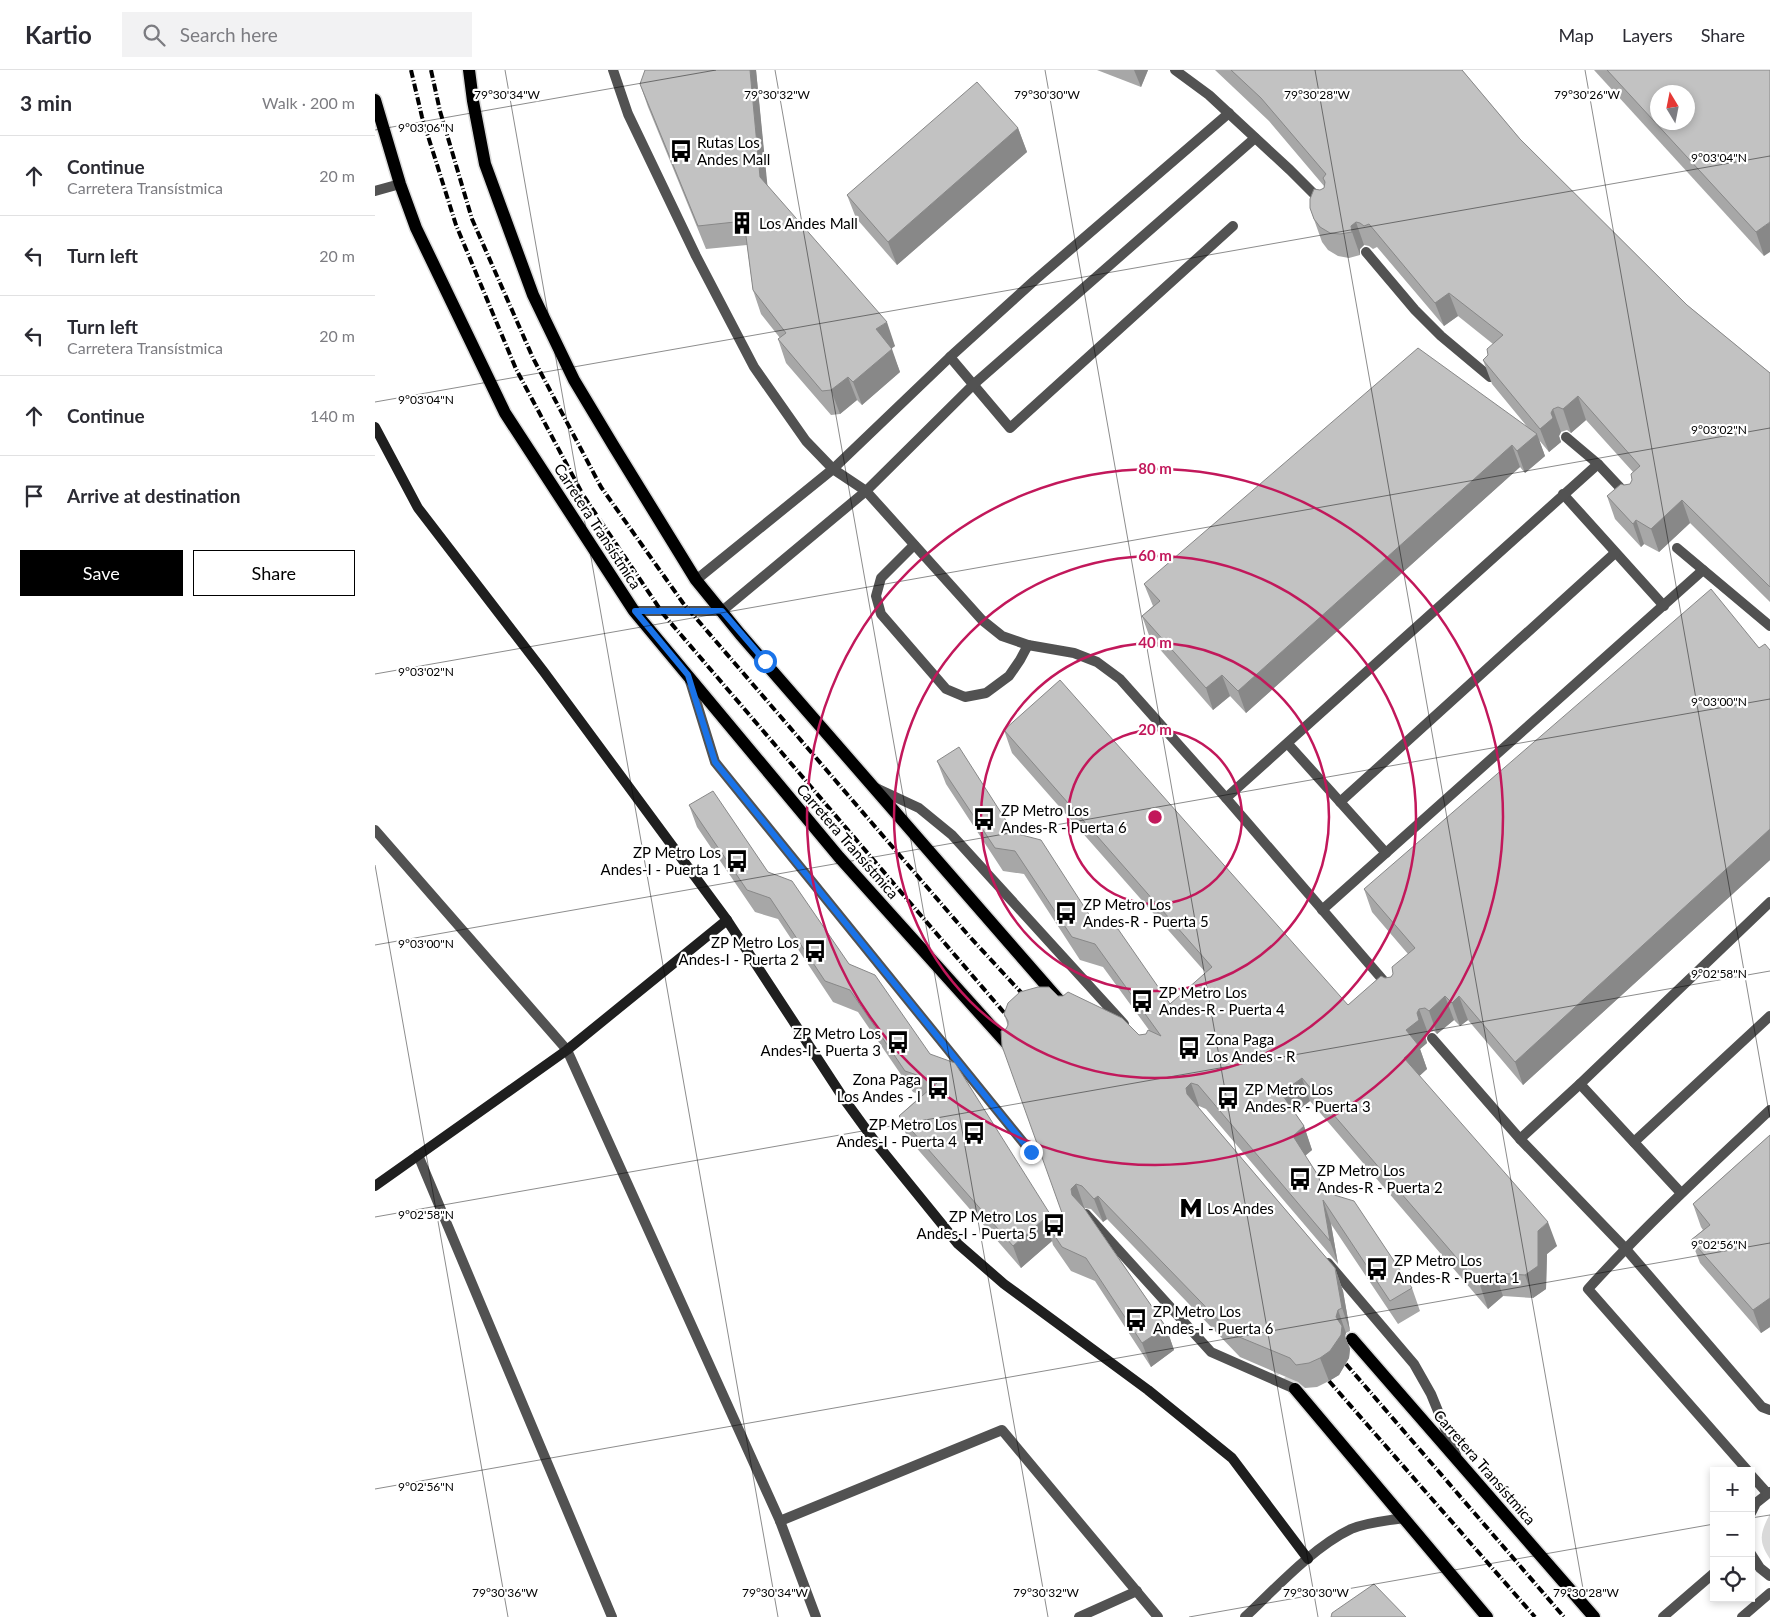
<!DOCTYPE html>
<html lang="en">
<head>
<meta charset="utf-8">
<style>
	body { margin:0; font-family:Lato,sans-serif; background:#f2f2f3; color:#2b2b33 }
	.controls { position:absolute; right:15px; bottom:15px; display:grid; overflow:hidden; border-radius:0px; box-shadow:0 2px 8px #0003 }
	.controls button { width:45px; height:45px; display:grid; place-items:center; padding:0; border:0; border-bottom:1px solid #e1e1e2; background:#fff; color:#2b2b33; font:25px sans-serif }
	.compass { position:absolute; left:1275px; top:15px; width:45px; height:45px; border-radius:50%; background:#fff; box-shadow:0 2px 8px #0003; rotate:350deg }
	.stop { position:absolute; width:15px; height:15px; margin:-11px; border:4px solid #1a73e8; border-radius:50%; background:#fff }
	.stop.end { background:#1a73e8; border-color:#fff; box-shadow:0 1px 5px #0008 }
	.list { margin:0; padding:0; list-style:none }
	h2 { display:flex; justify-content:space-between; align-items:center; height:65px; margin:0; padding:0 20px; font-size:21px }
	h2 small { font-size:16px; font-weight:400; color:#7c7c81 }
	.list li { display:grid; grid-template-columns:32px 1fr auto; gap:15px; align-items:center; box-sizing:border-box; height:80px; padding:0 20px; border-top:1px solid #e1e1e2 }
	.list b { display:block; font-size:19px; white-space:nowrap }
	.list p { margin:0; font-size:16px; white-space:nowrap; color:#7c7c81 }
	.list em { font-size:16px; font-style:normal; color:#7c7c81 }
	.actions { display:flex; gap:10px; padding:15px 20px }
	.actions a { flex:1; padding:11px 0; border:1px solid #000; border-radius:0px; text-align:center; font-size:18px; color:#000 }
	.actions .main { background:#000; color:#fff }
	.icon { flex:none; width:28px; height:28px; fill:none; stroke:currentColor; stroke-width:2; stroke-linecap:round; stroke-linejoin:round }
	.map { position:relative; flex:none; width:1395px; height:1547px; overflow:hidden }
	header { display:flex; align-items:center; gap:30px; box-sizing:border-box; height:70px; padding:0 25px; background:#fff; border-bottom:1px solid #e1e1e2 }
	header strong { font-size:24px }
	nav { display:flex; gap:28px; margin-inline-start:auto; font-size:18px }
	.search { width:350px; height:45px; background:#f2f2f3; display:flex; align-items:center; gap:12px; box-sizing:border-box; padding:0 18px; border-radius:0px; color:#7c7c81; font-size:19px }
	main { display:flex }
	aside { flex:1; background:#fff }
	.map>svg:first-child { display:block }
	.green { fill:#d9d9d9 }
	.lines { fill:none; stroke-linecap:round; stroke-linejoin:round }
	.primary-tunnel { stroke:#d9d9d9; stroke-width:12; stroke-dasharray:12 6; stroke-linecap:butt }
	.primary-casing { stroke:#dbdbdb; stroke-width:15 }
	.lane { stroke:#525252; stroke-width:10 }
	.street { stroke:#525252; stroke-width:10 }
	.secondary { stroke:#1f1f1f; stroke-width:10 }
	.primary { stroke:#000; stroke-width:12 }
	.rail { stroke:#000; stroke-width:4; stroke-dasharray:8 2.5 1 2.5; stroke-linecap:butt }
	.wall { fill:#a7a7a7 }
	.shaded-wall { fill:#888 }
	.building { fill:#c2c2c2; stroke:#888; fill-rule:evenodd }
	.route { stroke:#1a73e8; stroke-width:6 }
	.ticks { fill:none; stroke:#000; stroke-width:1; stroke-opacity:0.45 }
	.ring { fill:none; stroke:#c2185b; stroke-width:2.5 }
	.labels { text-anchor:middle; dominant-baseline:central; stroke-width:4.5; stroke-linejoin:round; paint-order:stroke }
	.poi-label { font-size:15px; fill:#000; stroke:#fff; text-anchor:start }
	.street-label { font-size:15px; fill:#000; stroke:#fff }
	.ticks-label { font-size:12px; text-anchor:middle; fill:#000; stroke:#fff; stroke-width:4.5; stroke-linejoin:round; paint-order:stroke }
	.centre { fill:#c2185b; stroke:#fff; stroke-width:2.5 }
	.ring-label { font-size:15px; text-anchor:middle; font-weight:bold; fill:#c2185b; stroke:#fff; stroke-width:4.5; stroke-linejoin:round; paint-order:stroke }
</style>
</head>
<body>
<header>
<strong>Kartio</strong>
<div class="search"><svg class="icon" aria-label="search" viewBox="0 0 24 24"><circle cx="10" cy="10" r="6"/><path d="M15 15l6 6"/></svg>Search here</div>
<nav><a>Map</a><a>Layers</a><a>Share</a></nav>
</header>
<main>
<aside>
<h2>3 min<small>Walk · 200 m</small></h2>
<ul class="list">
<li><svg class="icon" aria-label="ahead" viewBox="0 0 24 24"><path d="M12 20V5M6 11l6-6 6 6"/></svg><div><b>Continue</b><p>Carretera Transístmica</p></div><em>20 m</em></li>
<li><svg class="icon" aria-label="left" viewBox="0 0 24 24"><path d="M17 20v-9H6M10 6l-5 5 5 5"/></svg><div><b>Turn left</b></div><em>20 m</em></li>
<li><svg class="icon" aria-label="left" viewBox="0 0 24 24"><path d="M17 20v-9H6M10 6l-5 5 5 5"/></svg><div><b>Turn left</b><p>Carretera Transístmica</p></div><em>20 m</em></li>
<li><svg class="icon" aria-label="ahead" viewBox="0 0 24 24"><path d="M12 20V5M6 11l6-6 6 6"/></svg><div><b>Continue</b></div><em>140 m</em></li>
<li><svg class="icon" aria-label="arrive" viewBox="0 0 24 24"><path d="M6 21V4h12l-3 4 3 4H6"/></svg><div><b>Arrive at destination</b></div></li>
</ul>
<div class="actions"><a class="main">Save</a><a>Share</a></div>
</aside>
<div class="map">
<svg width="1395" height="1547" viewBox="0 0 1395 1547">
	<rect width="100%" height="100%" fill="#fff"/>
	<path class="green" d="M1395,1444V1489C1383,1471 1385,1463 1395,1444Z"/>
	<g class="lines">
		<path class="primary-tunnel" d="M899,1293L920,1319"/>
		<defs>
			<g id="primary">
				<path d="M94,0L98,31L110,94L158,225L199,310L238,375L321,510L365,564L683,929"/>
				<path d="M0,30L25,114L41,158L130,343L259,541L464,787L634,976"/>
				<path d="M977,1269L1219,1547"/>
				<path d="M920,1319L1112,1547"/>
			</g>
		</defs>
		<use href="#primary" class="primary-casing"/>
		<g class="lane">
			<path d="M238,0L253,44L321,186L379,297L431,371L458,399L491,421L607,550L627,566L653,575L699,583L722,592L745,609L851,728L1014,917"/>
			<path d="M800,0L834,25L915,100L946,131"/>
			<path d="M991,182L1040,240L1066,266L1115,307"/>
			<path d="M575,287L635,358L858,156"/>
			<path d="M1191,367L1223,394L1252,425"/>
			<path d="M1188,424L1289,536"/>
			<path d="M539,475L506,508L501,526L506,544L571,619L590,627L611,623L634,606L645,590L653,575"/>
			<path d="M1302,478L1395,556"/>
			<path d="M321,510L458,399L575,287L660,210L854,43"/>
			<path d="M259,541H347L491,421L599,314L880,68"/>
			<path d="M315,611L340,692L656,1082"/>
			<path d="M913,674L1011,783"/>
			<path d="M501,718L544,738L577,765L749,954"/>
			<path d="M851,728L1223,394"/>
			<path d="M965,732L1240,483"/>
			<path d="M947,840L1328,500"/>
			<path d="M1057,968L1145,1069L1250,1178L1387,1337L1395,1340"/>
			<path d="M1205,1014L1306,1123"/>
			<path d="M1145,1069L1205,1014L1395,832"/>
			<path d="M1259,1072L1395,946"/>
			<path d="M711,1144L836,1282L920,1319"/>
			<path d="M953,1193L1039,1294L1056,1324L1081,1385"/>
			<path d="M1373,1401L1213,1219C1270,1156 1333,1098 1395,1040"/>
			<path d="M1376,1405L1392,1423"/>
		</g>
		<g class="street">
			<path d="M0,121L25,114"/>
			<path d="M0,760L192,980L405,1451L441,1547"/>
			<path d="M43,1085L237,1547"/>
			<path d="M1376,1443L1381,1433L1395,1422"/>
			<path d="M405,1451L627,1360L783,1547"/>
			<path d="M1376,1484L1385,1498L1395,1506"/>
			<path d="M704,1547L762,1521"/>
			<path d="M870,1547C900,1519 938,1477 976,1459C992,1452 1011,1451 1028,1448"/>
			<path d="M1288,1547L1339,1503"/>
			<path d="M1367,1547L1395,1523"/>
		</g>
		<g class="secondary">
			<path d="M0,357L43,438L169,602L352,850L469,1029L501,1073L583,1174L629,1214L773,1320L857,1388L933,1489"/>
			<path d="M0,1116L192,980L352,850"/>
		</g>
		<use href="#primary" class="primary"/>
		<g class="rail">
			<path d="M36,0L47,47L81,155L141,299L208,425L289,545L638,953"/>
			<path d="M56,0L65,41L97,149L158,288L226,417L308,533L594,866L654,931"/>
			<path d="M971,1294L1189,1547"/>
			<path d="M954,1311L1160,1547"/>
		</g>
	</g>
	<g class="wall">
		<path d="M381,0L392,116L520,276L516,279L525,302L487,335L482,330L465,344L456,345L411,293L403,269L405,268L386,244L378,220L372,175L331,179L273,37L265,14Z"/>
		<path d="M722,0H773L766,17Z"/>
		<path d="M840,0H1087L1145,69L1312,235L1395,303V532L1315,453L1284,482L1269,474L1266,477L1240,449L1232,426L1249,415L1255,414L1257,410L1258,402L1211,350L1196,363L1192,360L1186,362L1184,366L1186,372L1174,382L1164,370L1170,386L1150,403L1145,397L871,643L855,626L838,640L775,568L767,546L778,536L769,514L1154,359L1117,314L1108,290L1113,285L1118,274L1083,246L1069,256L1002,177L998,179L994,176L989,175L985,179V185L974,188L963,186L953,180L947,172L935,138L945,120L949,118V116L894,51Z"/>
		<path d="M1219,0H1395L1389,186Z"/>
		<path d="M643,58L652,82L522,195L481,148L472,125Z"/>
		<path d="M1384,578L1395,580V790L1148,1015L1093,950L1085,956L1079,950L1062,964L1059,961L1053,963L1050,966L1052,973L1045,979L1052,999L1044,1006L1182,1176L1172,1184L1171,1219L1158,1228L1128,1226L1113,1239L935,1031L920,1043L929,1056L937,1080L930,1086L944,1107L949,1122L1037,1218L1045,1241L1023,1254L956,1154L963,1194L831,1039L824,1036L823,1037L960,1198L968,1221L975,1261L971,1263L970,1266L975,1279L974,1288L964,1305L954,1311L942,1317L930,1318L923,1312L865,1287L732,1149L728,1152L716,1139L709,1138L791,1257L799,1280L776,1297L720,1211L696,1201L678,1175L677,1171L646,1198L532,1067L524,1046L547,1025L538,1022L483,942L458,932L403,849L380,842L322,757L314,735L393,802L474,894L555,984L676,1148L687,1143L631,959L633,956L629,944L683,926L764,965L771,964L774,960L728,897L705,890L649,804L628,801L571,714L562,691L639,763L795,934L831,903L637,683L629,660L973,935L1010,908L1016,907L1033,884L997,842L989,819Z"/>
		<path d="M1395,1065V1257L1386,1263L1325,1193L1316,1170L1328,1160L1326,1157L1318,1134Z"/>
	</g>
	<g class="shaded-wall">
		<path d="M375,0H381L394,131L385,107Z"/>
		<path d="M759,0H773L766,17Z"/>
		<path d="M643,58L652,82L522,195L513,172Z"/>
		<path d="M981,152L989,175L985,179V185L977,162L976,156Z"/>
		<path d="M1395,152V182L1389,186L1381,162Z"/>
		<path d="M1074,223L1083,246L1069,256L1060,233Z"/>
		<path d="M512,252L520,276L510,283L501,259Z"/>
		<path d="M517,279L525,302L487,335L478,312Z"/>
		<path d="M473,307L482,330L465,344L456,320Z"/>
		<path d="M1203,326L1211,350L1196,363L1188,339Z"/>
		<path d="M1178,339L1186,362L1184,366L1186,372L1174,382L1165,359Z"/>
		<path d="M1162,364L1170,386L1150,403L1142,381Z"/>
		<path d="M1137,375L1145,397L871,643L863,621Z"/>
		<path d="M1307,430L1315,453L1284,482L1276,459Z"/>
		<path d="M1261,450L1269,474L1266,477L1258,454Z"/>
		<path d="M847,605L855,626L838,640L831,618Z"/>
		<path d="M1395,759V790L1148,1015L1140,992Z"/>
		<path d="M1070,926L1079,950L1062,964L1054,941Z"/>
		<path d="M1084,926L1093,950L1085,956L1077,933Z"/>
		<path d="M1044,939L1053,963L1050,966L1052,973L1045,979L1052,999L1038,1012L1029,988L1031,960Z"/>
		<path d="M927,1008L935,1031L915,1046L906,1023Z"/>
		<path d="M816,1013L824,1036L819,1041L812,1024L811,1018Z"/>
		<path d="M929,1056L937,1080L926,1089L918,1066Z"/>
		<path d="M944,1107L952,1130L946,1121Z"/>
		<path d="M701,1114L709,1137L704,1142L697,1125L696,1119Z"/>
		<path d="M723,1126L732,1149L728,1152L719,1129Z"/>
		<path d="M948,1130L956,1154L963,1194L955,1171Z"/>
		<path d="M675,1144L683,1166L670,1151L677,1171L646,1198L638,1176Z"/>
		<path d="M1173,1152L1182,1176L1172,1184L1171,1219L1158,1228L1150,1205L1163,1161Z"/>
		<path d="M960,1198L968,1221L975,1261L967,1238Z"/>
		<path d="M1120,1203L1128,1226L1113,1239L1105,1215Z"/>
		<path d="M1395,1228V1257L1386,1263L1378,1240Z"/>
		<path d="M963,1240L971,1263L970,1266L975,1279L974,1288L964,1305L954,1311L945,1288Z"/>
		<path d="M791,1257L799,1280L776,1297L767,1273Z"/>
	</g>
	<g class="building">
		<path d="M270,0H375L385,107L512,252L501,259L517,279L478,312L473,307L456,320L447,321L403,269L411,263L378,220L369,151L323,156L265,14Z"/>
		<path d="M856,0H1087L1145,69L1312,235L1395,303V517L1307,430L1276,459L1261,450L1258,454L1232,426L1246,414L1249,415L1255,414L1257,410L1256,404L1265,396L1203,326L1188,339L1183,337L1178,339L1176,343L1178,348L1165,359L1108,290L1113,285L1112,279L1128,265L1074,223L1060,233L994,154L989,156L985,153L981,152L976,156L977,162L965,164L955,163L945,157L939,149L935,138V129L939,119L945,120L949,118L950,112L948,108L951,104L886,28Z"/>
		<path d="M1232,0H1395V152L1381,162ZM1282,22H1312V52H1282Z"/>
		<path d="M602,12L643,58L513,172L472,125Z"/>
		<path d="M1043,278L1162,364L1142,381L1137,375L863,621L847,605L831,618L767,546L785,531L769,514Z"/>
		<path d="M1336,519L1384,578L1390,574L1395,580V759L1140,992L1084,926L1077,933L1070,926L1054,941L1050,938L1044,939L1042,943L1044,950L1031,960L1044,976L1029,988L1173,1152L1163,1161V1196L1150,1205L1120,1203L1105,1215L927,1008L906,1023L929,1056L918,1066L944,1107L946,1121L979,1131L1037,1218L1015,1231L948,1130L955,1171L823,1015L816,1013L811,1018L812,1024L960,1198L967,1238L963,1240L961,1247L967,1256L966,1265L955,1281L945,1288L934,1293L921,1295L915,1288L857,1264L723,1126L719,1129L707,1116L701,1114L696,1119L697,1125L709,1138L791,1257L767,1273L711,1188L687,1177L670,1151L687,1143L627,976L626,961L631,959L633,955V951L629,944L633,933L645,922L663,917H674L683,926H688L693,922L747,948L764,965L771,964L773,960L786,966L720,874L697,867L640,781L620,778L562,691L584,677L639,763L666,770L717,849L743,859L795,934L837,897L629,660L685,610L973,935L1006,906L1010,908L1016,907L1018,904L1017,897L1040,878L989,819Z"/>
		<path d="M338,721L393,802L417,811L474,894L500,905L555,984L580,993L675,1144L638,1176L524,1046L563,1012L530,1001L475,920L450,911L395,828L372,820L314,735Z"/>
		<path d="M1395,1065V1228L1378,1240L1316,1170L1335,1155L1318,1134Z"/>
		<path d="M999,1514L1031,1547H956L957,1543Z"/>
	</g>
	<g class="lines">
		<path class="route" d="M390,591L347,541H260L313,605L340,692L656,1082"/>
	</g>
	<path class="ticks" d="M130,0L403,1547M400,0L673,1547M670,0L943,1547M940,0L1213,1547M1210,0L1395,1048M0,60L341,0M0,332L1395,86M0,604L1395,358M0,795L133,1547M0,875L1395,629M0,1147L1395,901M0,1419L1395,1173M1376,1448L1395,1445M814,1547L1339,1454"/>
	<g class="ring">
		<circle cx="780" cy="747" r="87"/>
		<circle cx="780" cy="747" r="174"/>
		<circle cx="780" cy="747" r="261"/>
		<circle cx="780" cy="747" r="348"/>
	</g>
	<defs>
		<symbol id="bus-bare" viewBox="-9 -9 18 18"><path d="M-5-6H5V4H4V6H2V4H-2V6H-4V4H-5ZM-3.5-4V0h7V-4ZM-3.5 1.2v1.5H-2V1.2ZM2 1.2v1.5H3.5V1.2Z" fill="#000" stroke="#fff" stroke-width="2.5" paint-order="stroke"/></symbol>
		<symbol id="building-bare" viewBox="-9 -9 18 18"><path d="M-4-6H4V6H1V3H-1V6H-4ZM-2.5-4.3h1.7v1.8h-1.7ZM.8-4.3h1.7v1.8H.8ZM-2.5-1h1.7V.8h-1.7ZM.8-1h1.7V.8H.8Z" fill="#000" stroke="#fff" stroke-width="2.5" paint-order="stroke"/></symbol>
		<symbol id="metro-bare" viewBox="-9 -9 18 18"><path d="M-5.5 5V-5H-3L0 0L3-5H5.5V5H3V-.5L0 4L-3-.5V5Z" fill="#000" stroke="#fff" stroke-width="2.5" paint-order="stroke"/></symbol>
	</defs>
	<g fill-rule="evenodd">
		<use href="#bus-bare" x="290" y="65" width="32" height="32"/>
		<use href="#building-bare" x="351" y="137" width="32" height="32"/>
		<use href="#bus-bare" x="593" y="733" width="32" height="32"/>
		<use href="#bus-bare" x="346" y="775" width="32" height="32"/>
		<use href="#bus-bare" x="675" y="827" width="32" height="32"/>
		<use href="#bus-bare" x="424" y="865" width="32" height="32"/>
		<use href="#bus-bare" x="751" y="915" width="32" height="32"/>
		<use href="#bus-bare" x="507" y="956" width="32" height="32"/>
		<use href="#bus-bare" x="798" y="962" width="32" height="32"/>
		<use href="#bus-bare" x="547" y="1002" width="32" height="32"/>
		<use href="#bus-bare" x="837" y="1012" width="32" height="32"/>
		<use href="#bus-bare" x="583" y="1047" width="32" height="32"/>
		<use href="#bus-bare" x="909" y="1093" width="32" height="32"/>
		<use href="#metro-bare" x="800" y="1122" width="32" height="32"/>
		<use href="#bus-bare" x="663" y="1139" width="32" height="32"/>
		<use href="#bus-bare" x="986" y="1183" width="32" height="32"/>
		<use href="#bus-bare" x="745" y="1234" width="32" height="32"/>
	</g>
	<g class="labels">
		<g class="poi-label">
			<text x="322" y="72">Rutas Los<tspan x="322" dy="17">Andes Mall</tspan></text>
			<text x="384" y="153">Los Andes Mall</text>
			<text x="626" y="740">ZP Metro Los<tspan x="626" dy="17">Andes-R - Puerta 6</tspan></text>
			<text x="346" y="782" text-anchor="end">ZP Metro Los<tspan x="346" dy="17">Andes-I - Puerta 1</tspan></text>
			<text x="708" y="834">ZP Metro Los<tspan x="708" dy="17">Andes-R - Puerta 5</tspan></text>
			<text x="424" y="872" text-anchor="end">ZP Metro Los<tspan x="424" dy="17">Andes-I - Puerta 2</tspan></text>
			<text x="784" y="922">ZP Metro Los<tspan x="784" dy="17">Andes-R - Puerta 4</tspan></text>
			<text x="506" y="963" text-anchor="end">ZP Metro Los<tspan x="506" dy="17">Andes-I - Puerta 3</tspan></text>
			<text x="831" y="969">Zona Paga<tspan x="831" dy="17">Los Andes - R</tspan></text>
			<text x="546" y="1009" text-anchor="end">Zona Paga<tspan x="546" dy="17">Los Andes - I</tspan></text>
			<text x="870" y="1019">ZP Metro Los<tspan x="870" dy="17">Andes-R - Puerta 3</tspan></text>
			<text x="582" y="1054" text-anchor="end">ZP Metro Los<tspan x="582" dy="17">Andes-I - Puerta 4</tspan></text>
			<text x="942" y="1100">ZP Metro Los<tspan x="942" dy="17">Andes-R - Puerta 2</tspan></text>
			<text x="832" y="1138">Los Andes</text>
			<text x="662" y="1146" text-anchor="end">ZP Metro Los<tspan x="662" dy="17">Andes-I - Puerta 5</tspan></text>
			<text x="1019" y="1190">ZP Metro Los<tspan x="1019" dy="17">Andes-R - Puerta 1</tspan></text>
			<text x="778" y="1241">ZP Metro Los<tspan x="778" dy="17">Andes-I - Puerta 6</tspan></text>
		</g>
		<g class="street-label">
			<text transform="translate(223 456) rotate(57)">Carretera Transístmica</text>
			<text transform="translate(473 771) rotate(49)">Carretera Transístmica</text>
			<text transform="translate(1110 1397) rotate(49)">Carretera Transístmica</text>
		</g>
	</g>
	<g class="ticks-label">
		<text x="132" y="29">79°30'34"W</text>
		<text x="402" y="29">79°30'32"W</text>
		<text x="672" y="29">79°30'30"W</text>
		<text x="942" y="29">79°30'28"W</text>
		<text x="1212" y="29">79°30'26"W</text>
		<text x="51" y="62">9°03'06"N</text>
		<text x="1344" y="92">9°03'04"N</text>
		<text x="51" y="334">9°03'04"N</text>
		<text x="1344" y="364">9°03'02"N</text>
		<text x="51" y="606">9°03'02"N</text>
		<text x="1344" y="636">9°03'00"N</text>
		<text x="51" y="878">9°03'00"N</text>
		<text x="1344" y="908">9°02'58"N</text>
		<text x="51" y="1149">9°02'58"N</text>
		<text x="1344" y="1179">9°02'56"N</text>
		<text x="51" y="1421">9°02'56"N</text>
		<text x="130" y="1527">79°30'36"W</text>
		<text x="400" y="1527">79°30'34"W</text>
		<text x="671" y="1527">79°30'32"W</text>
		<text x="941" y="1527">79°30'30"W</text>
		<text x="1211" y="1527">79°30'28"W</text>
	</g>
	<circle cx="780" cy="747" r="8" class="centre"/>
	<g class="ring-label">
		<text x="780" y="404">80 m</text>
		<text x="780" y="491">60 m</text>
		<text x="780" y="578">40 m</text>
		<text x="780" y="665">20 m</text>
	</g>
</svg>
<div class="controls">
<button>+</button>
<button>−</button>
<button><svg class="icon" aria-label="locate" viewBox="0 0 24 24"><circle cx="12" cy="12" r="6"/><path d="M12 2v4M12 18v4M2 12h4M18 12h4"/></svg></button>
</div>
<svg class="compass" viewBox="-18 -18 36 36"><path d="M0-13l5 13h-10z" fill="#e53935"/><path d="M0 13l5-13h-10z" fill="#7c7c81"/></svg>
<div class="stop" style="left:390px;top:591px"></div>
<div class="stop end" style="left:656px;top:1082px"></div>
</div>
</main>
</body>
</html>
